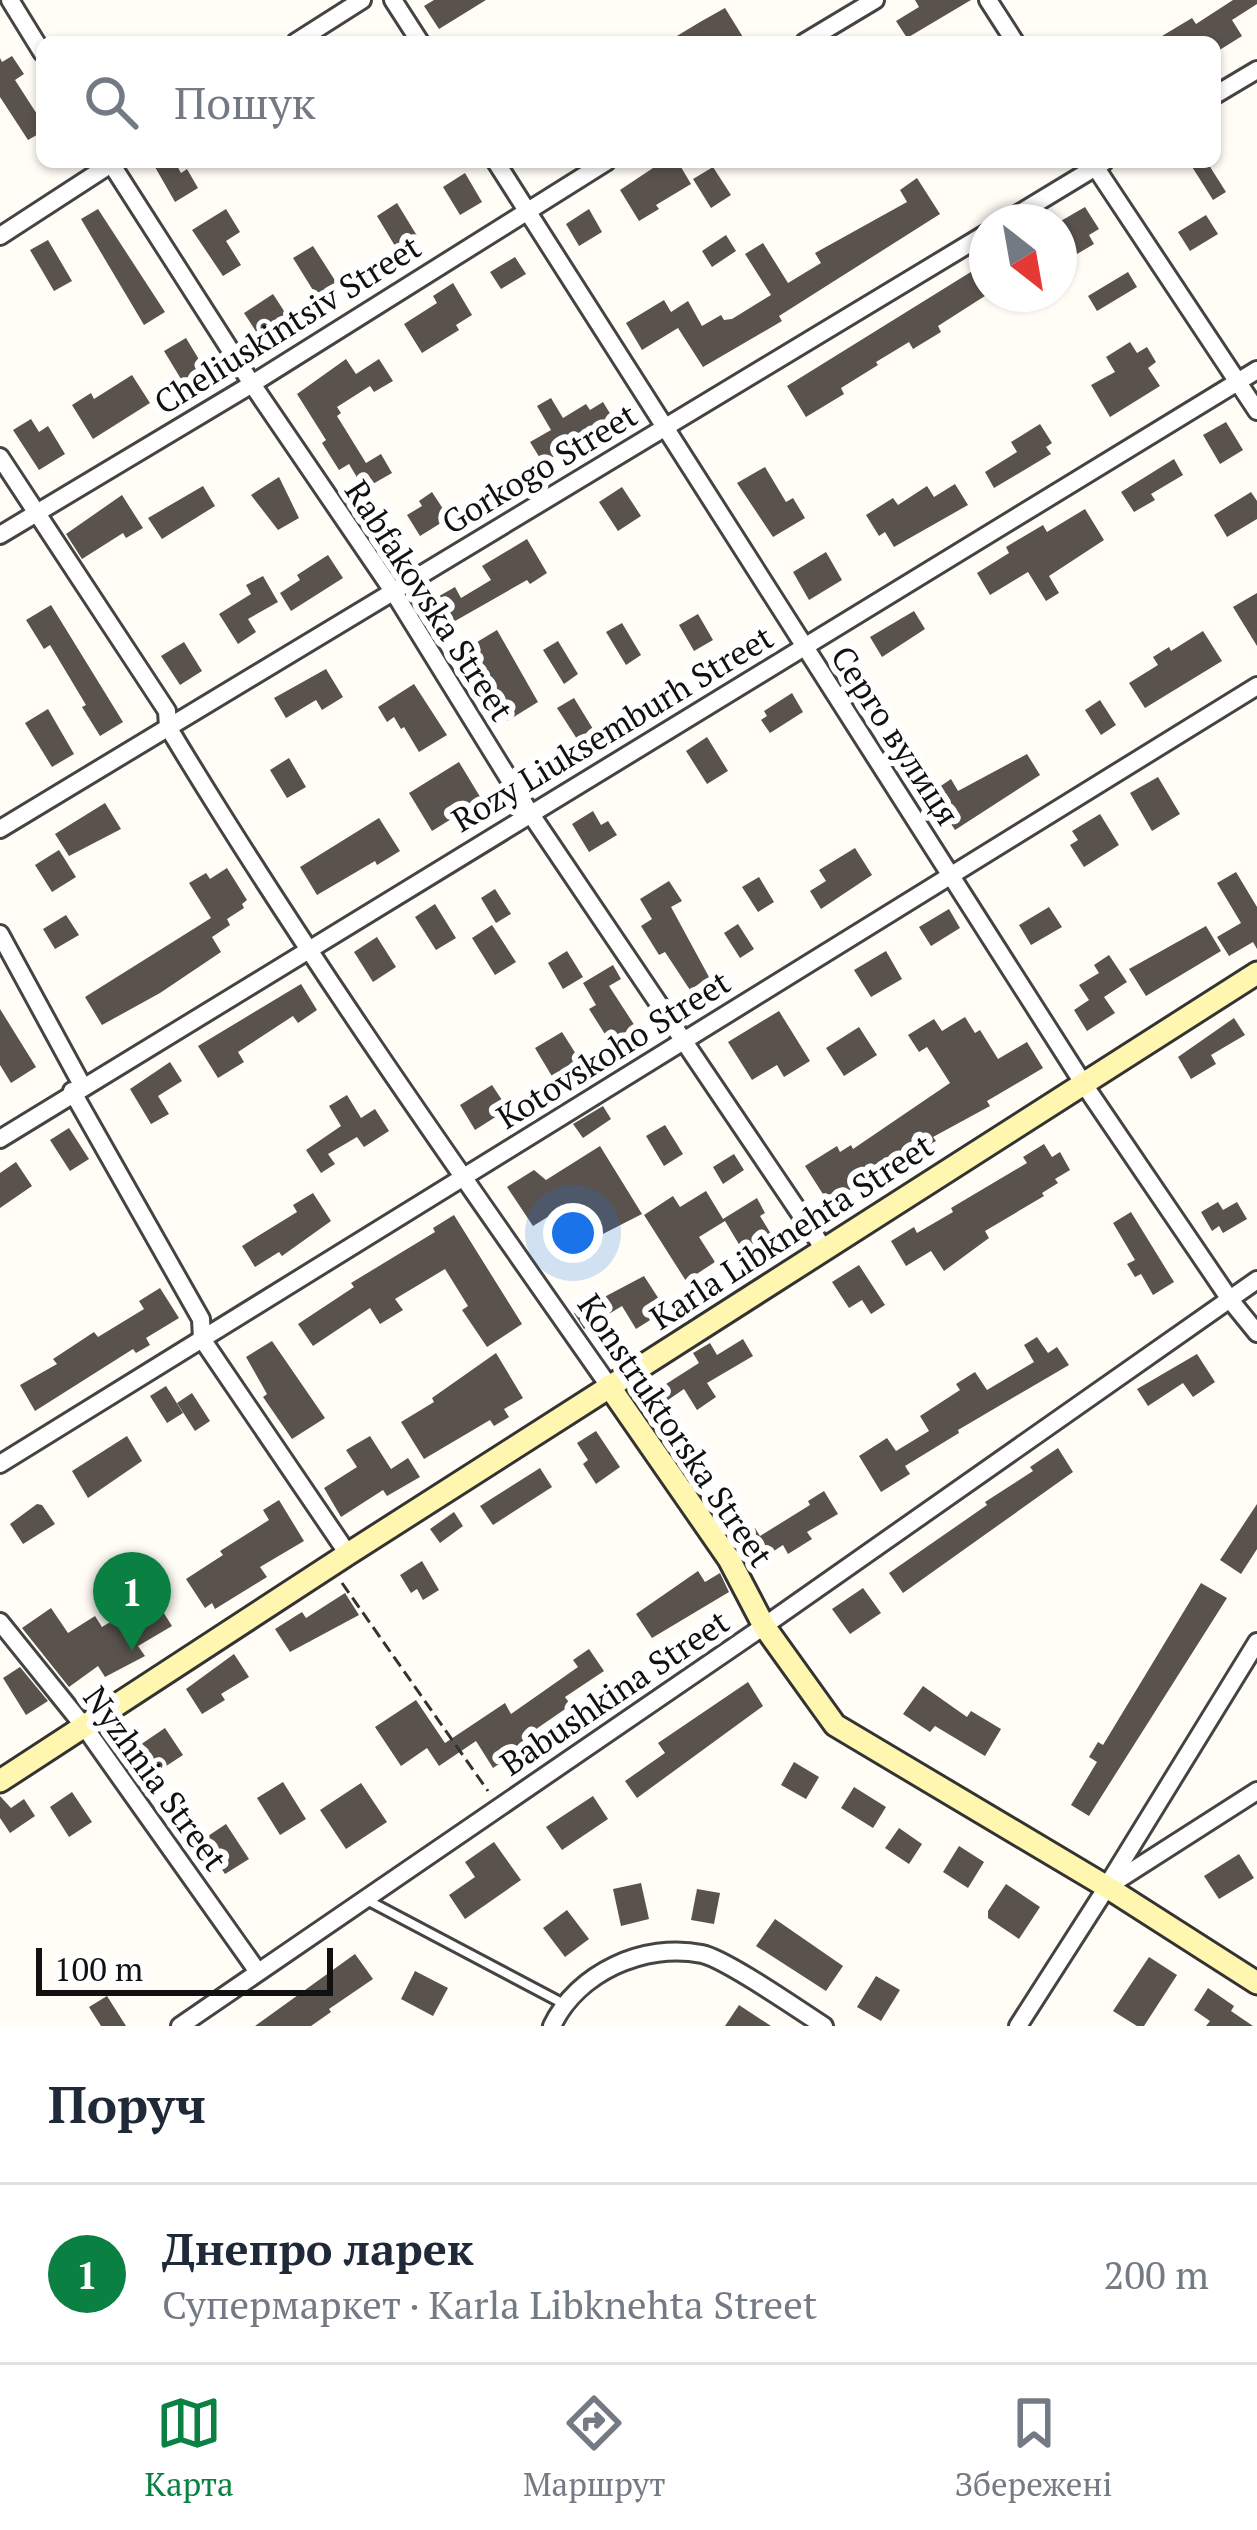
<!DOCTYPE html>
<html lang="uk">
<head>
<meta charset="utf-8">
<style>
	body { margin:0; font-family:"PT Serif",serif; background:#f2f2f3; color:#1f2937 }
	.compass { position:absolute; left:969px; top:204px; width:108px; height:108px; border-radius:50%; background:#fff; box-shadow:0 3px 9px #0004; rotate:149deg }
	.scale { position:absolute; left:36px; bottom:30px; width:297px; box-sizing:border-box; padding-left:12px; border:6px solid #111; border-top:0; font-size:33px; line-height:42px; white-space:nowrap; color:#111; -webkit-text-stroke:9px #fff; paint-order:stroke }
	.you { position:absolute; left:573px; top:1233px; width:42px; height:42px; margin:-30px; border:9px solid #fff; border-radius:50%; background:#1a73e8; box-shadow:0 0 0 18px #1a73e833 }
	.badge { display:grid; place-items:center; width:78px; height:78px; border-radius:50%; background:#0b8043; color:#fff; font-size:39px; font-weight:700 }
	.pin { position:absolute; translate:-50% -99px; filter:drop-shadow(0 3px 6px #0008) }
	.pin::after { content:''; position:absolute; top:63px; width:42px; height:36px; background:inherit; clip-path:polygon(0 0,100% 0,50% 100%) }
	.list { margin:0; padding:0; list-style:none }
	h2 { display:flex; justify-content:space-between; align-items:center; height:156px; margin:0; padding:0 48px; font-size:51px }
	h2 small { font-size:39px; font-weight:400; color:#747a83 }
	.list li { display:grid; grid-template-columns:78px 1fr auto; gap:36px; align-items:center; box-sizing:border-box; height:180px; padding:0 48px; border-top:3px solid #e0e1e3 }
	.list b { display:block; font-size:45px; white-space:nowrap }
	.list p { margin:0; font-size:39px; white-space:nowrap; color:#747a83 }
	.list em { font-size:39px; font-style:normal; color:#747a83 }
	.icon { flex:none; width:66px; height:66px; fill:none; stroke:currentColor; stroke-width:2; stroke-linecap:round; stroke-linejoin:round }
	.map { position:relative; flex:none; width:1257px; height:2026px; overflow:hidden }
	.search { position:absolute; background:#fff; box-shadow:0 3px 9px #0004; left:36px; right:36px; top:36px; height:132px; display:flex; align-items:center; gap:30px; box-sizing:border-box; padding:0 42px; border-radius:18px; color:#747a83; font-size:45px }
	.sheet { height:336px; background:#fff }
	nav { display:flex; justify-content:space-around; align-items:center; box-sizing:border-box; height:168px; border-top:3px solid #e0e1e3; background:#fff; font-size:33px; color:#747a83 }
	nav a { display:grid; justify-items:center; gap:6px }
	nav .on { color:#0b8043 }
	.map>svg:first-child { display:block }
	.building { fill:#5a524d }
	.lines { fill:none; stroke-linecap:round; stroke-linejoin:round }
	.lane-casing { stroke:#444; stroke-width:14 }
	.street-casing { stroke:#444; stroke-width:22 }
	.secondary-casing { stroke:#333; stroke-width:27 }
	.path { stroke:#333; stroke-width:3; stroke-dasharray:12 6; stroke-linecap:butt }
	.lane { stroke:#fff; stroke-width:8 }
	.street { stroke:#fff; stroke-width:16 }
	.secondary { stroke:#fff6b0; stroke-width:21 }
	.labels { text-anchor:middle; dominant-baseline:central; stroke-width:12; stroke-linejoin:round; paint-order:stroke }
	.street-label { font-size:33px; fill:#111; stroke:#fff }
</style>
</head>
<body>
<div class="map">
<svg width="1257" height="2026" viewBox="0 0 1257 2026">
	<rect width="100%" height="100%" fill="#fffdf5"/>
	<g class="building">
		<path d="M434,0H486L439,29L424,6Z"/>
		<path d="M915,0H971L907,38L896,21L919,7Z"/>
		<path d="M1233,0H1257V4L1232,20L1242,36L1218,51L1215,42H1152L1192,18L1196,24Z"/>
		<path d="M725,8L746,42H667L700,22Z"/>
		<path d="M12,56L24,74L15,80L42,122V132L28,140L0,97V58L2,62Z"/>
		<path d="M163,162H175L181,173L187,169L198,188L175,202L155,167Z"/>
		<path d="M662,162H678L691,184L656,205L659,209L639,221L620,190Z"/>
		<path d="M1189,162H1207L1226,192L1213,200Z"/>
		<path d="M713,167L731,195L711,208L693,179Z"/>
		<path d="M465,173L482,202L460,215L443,187Z"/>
		<path d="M917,178L940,214L779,316L782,321L703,367L678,328L642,350L626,323L664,300L671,312L688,301L702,326L721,315L724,320L732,319L771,295L745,254L763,243L788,283L821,263L815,253L907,202L900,190Z"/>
		<path d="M397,203L419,239L398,251L377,216Z"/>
		<path d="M1085,207L1099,229L1089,235L1094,244L1077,254L1068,239L1059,244V222Z"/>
		<path d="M98,209L165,312L144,325L81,219Z"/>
		<path d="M226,209L240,232L226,241L241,265L223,276L192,230Z"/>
		<path d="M589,209L602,232L579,246L566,224Z"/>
		<path d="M1206,215L1218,234L1190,251L1178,232Z"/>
		<path d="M726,235L736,251L712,267L702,251Z"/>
		<path d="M48,240L72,281L54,291L30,250Z"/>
		<path d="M313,246L336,282L316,295L293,258Z"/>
		<path d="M515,257L526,274L501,289L490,272Z"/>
		<path d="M974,270L988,294L938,326L941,332L913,349L909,342L876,362L878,365L841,388L844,394L806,417L787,386Z"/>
		<path d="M1128,272L1137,287L1097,311L1088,296Z"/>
		<path d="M453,283L472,315L456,325L459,330L422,353L404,324L437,303L433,296Z"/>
		<path d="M273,294L286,314L257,333L244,313Z"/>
		<path d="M186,338L206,371L184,384L164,351Z"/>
		<path d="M1130,342L1137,353L1147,347L1156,362L1148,368L1160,386L1110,417L1091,385L1115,372L1106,357Z"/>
		<path d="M346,359L356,374L379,359L393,381L374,392L370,386L337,407L341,413L337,416L366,463L381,454L392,473L364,489L349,464L339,470L322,443L326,440L297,394Z"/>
		<path d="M132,375L150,403L93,439L72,405L91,393L94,399Z"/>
		<path d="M551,398L563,418L586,404L590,410L603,402L614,420L543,463L530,442L551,430L537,406Z"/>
		<path d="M31,419L39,432L48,426L65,454L39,470L13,430Z"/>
		<path d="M1226,422L1243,450L1220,464L1203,435Z"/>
		<path d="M1040,424L1052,443L1046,447L1051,454L994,488L985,472L1017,452L1011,442Z"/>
		<path d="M1174,459L1183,475L1151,494L1155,500L1134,512L1121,492Z"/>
		<path d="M765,467L786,502L793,498L805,518L773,537L737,483Z"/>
		<path d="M279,477L299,518L278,530L251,495Z"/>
		<path d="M955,484L968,505L894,547L885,532L879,536L866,515L893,498L898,505L927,486L934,497Z"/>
		<path d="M203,486L215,506L162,539L148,518Z"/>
		<path d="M622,487L641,516L618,531L599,502Z"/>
		<path d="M432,492L449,518L420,536L407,515L422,506L419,501Z"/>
		<path d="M1251,492L1257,501V519L1227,537L1214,515Z"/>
		<path d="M122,495L143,528L126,538L123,533L82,559L66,534Z"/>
		<path d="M1085,509L1104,540L1049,576L1059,593L1046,601L1028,572L990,595L977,573L1009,553L1006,547L1043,525L1047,532Z"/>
		<path d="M527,539L547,573L530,584L527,580L448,625L434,599L455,587L461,598L491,580L482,566Z"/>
		<path d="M826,552L842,580L809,600L793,572Z"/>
		<path d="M328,555L343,578L291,611L280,593L300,580L297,575Z"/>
		<path d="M263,576L278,602L248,619L256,632L238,644L219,614L251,594L246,585Z"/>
		<path d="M1257,593V646L1233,607Z"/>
		<path d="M51,605L123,722L100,736L82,707L86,705L50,645L44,649L26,620Z"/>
		<path d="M914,611L925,629L882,657L870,637Z"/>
		<path d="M698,614L713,640L694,651L679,625Z"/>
		<path d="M622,623L641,655L626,665L606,632Z"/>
		<path d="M497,630L538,702L507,721L462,651Z"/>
		<path d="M1203,631L1222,661L1145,708L1129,683L1158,665L1153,657L1169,647L1171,651Z"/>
		<path d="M558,641L578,674L564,684L543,650Z"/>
		<path d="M184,642L202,671L180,685L161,656Z"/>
		<path d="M326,669L343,697L322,710L316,700L286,718L274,698Z"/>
		<path d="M414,684L447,735L419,752L404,727L401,729L394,717L387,722L378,707Z"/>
		<path d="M792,693L803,712L770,733L761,720L767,716L764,711Z"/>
		<path d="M574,698L593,729L577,739L557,708Z"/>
		<path d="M1100,700L1116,725L1101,735L1085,710Z"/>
		<path d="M48,709L74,754L52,767L25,723Z"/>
		<path d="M707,737L728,771L707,784L686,751Z"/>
		<path d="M1027,754L1040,775L955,830L942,810L934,815L923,798L951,779L958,791Z"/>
		<path d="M289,758L306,787L287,798L270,770Z"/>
		<path d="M459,762L482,800L432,831L409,793Z"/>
		<path d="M1158,777L1180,814L1152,831L1130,793Z"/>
		<path d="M105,803L121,829L69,856L55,834Z"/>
		<path d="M593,811L601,825L608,821L617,835L589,852L572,824Z"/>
		<path d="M1100,814L1119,845L1084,867L1070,845L1078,840L1072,831Z"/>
		<path d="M379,818L400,851L377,865L375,861L317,895L300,867Z"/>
		<path d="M855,848L872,875L821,909L810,891L826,881L819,870Z"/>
		<path d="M59,850L76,877L52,892L35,865Z"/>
		<path d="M227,868L247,900L242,904L244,908L227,919L230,925L212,937L221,952L160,993L102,1025L85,997L211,918L189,883L206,873L210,879Z"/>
		<path d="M1236,872L1257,907V949L1253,942L1229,956L1217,937L1241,923L1217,883Z"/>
		<path d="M759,877L774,902L758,912L742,887Z"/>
		<path d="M669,881L682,901L671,907L709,977L690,990L665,952L659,955L641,926L652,919L640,899Z"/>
		<path d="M495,889L511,914L496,923L481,898Z"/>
		<path d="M435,904L456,938L436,950L415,917Z"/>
		<path d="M1049,907L1062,927L1031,945L1019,925Z"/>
		<path d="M949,909L960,928L931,946L919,927Z"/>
		<path d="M66,915L79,935L55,949L43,929Z"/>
		<path d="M738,924L754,949L740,958L724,933Z"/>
		<path d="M492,925L516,962L495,975L472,938Z"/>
		<path d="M1206,926L1221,951L1146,996L1129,969Z"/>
		<path d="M377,937L396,967L373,982L354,952Z"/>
		<path d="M567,951L583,977L563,989L548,963Z"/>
		<path d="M886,951L902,979L871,997L854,970Z"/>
		<path d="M1109,955L1127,982L1104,997L1115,1013L1087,1031L1074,1010L1089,1000L1079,985L1099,973L1094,965Z"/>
		<path d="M613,965L621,979L609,986L635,1026L610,1042L589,1009L596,1005L583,983Z"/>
		<path d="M301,984L317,1010L298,1023L293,1016L238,1052L244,1062L218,1078L198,1046Z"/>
		<path d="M0,1009L36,1067L11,1083L0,1065Z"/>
		<path d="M779,1011L810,1061L784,1077L777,1065L752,1080L728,1042Z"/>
		<path d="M965,1017L975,1033L980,1030L998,1059L1027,1042L1043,1068L987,1101L990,1106L933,1137L936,1141L828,1202L805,1166L837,1146L840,1152L851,1145L853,1149L950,1083L927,1047L919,1052L908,1035L934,1019L942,1031Z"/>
		<path d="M1234,1018L1245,1035L1211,1055L1216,1064L1191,1079L1178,1057Z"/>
		<path d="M859,1027L877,1055L844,1076L826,1048Z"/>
		<path d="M562,1032L581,1062L553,1078L535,1048Z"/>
		<path d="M170,1062L182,1081L158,1096L169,1114L151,1124L130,1089Z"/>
		<path d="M492,1085L508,1109L475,1130L460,1105Z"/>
		<path d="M347,1095L361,1118L375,1109L389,1131L364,1147L357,1137L328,1154L335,1164L321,1173L306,1150L341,1126L329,1106Z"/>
		<path d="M603,1106L611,1119L583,1138L573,1124Z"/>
		<path d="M665,1125L683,1154L664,1166L646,1136Z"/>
		<path d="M69,1128L89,1159L70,1171L50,1140Z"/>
		<path d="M1044,1144L1052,1157L1060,1152L1070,1170L1055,1179L1058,1183L1042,1193L1044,1196L985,1231L989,1238L944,1271L931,1251L906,1266L891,1241L914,1227L917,1233L953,1212L951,1208L1027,1163L1023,1157Z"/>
		<path d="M600,1146L642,1214L593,1239L585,1227L574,1234L559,1210L533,1226L507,1187L534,1170L546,1180Z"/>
		<path d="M734,1154L744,1170L723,1184L713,1167Z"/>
		<path d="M16,1162L32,1186L0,1208V1173Z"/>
		<path d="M706,1191L723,1219L757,1198L765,1213L760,1216L774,1239L746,1256L725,1221L699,1237L715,1262L686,1281L644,1215L673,1196L680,1207Z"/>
		<path d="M313,1193L331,1221L282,1256L279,1252L255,1267L242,1246L297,1212L293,1205Z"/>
		<path d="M1218,1202L1223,1210L1237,1202L1247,1219L1223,1233L1219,1226L1212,1231L1201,1212Z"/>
		<path d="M1131,1212L1174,1282L1153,1295L1141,1274L1135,1277L1127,1264L1135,1260L1113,1223Z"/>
		<path d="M454,1215L522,1324L487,1347L462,1310L468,1306L445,1269L395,1299L403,1310L380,1324L370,1308L313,1346L298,1324L354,1287L351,1283L435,1232L433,1228Z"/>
		<path d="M859,1265L885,1305L871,1314L862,1300L849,1308L832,1282Z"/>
		<path d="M644,1276L666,1310L636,1329L622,1306L584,1329L574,1313Z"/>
		<path d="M160,1288L179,1318L146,1338L150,1345L136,1353L133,1349L35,1411L20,1385L57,1364L53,1359L94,1332L98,1337L144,1309L139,1301Z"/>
		<path d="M1037,1337L1048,1353L1057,1347L1069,1365L958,1430L959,1433L905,1466L910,1474L881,1492L859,1456L887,1438L896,1451L929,1431L920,1416L960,1390L956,1384L975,1372L987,1390L1034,1362L1024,1345Z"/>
		<path d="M743,1339L753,1356L707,1383L716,1397L697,1410L684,1389L652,1411L644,1398L699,1363L693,1353L710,1343L717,1355Z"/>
		<path d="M272,1341L325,1418L292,1439L263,1397L267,1394L246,1357Z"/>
		<path d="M496,1353L523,1398L504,1409L509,1417L494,1426L490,1420L424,1459L401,1422L434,1402L432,1398Z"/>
		<path d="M1197,1354L1215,1382L1193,1397L1183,1383L1148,1406L1137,1389Z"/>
		<path d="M166,1386L183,1413L167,1423L150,1396Z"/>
		<path d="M192,1393L210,1421L195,1431L177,1403Z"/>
		<path d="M596,1431L620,1467L596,1484L583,1464L588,1460L577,1443Z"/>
		<path d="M127,1436L142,1461L88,1498L72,1471Z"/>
		<path d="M370,1436L391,1469L408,1458L420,1477L387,1496L383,1490L341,1517L324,1488L357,1467L346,1450Z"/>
		<path d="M1058,1448L1073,1472L903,1593L889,1573L987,1505L985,1502L1033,1471L1030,1467Z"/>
		<path d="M540,1468L552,1487L493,1525L480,1506Z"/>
		<path d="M824,1491L838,1514L807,1532L812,1539L788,1554L783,1545L754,1564L738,1539L755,1528L760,1536L810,1505L808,1501Z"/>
		<path d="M279,1500L304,1541L260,1567L267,1577L215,1609L212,1603L205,1608L186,1579L223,1555L220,1551L269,1520L263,1510Z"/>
		<path d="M37,1504L42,1505L55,1524L23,1544L10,1524Z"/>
		<path d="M1257,1504V1549L1241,1574L1220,1560Z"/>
		<path d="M454,1512L463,1526L440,1543L430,1529Z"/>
		<path d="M422,1561L439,1590L423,1600L417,1589L411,1593L400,1575Z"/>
		<path d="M698,1571L705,1582L720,1573L729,1592L652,1638L636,1614Z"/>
		<path d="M1201,1583L1227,1598L1089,1816L1071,1805L1097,1762L1089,1757L1098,1742L1103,1745Z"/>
		<path d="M863,1588L881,1613L850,1634L832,1609Z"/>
		<path d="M345,1593L359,1615L290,1652L275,1629L302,1612L306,1618Z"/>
		<path d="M153,1596L172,1626L138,1646L145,1656L105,1677L98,1666L69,1687L22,1628L51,1608L68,1633L95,1616L102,1627Z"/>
		<path d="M589,1649L604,1671L565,1697L571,1705L526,1736L531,1743L493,1768L476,1741L439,1766L427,1748L401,1766L375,1727L416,1700L445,1743L505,1703L511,1714L578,1667L573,1660Z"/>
		<path d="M234,1654L249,1677L221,1694L225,1700L202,1714L186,1689Z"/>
		<path d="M20,1667L48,1701L26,1715L3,1678Z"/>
		<path d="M748,1682L763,1706L637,1798L625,1781L665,1753L658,1743Z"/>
		<path d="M923,1686L967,1717L971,1711L1001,1729L985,1756L935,1726L930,1732L903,1714Z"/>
		<path d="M165,1728L183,1755L151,1776L134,1749Z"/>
		<path d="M794,1762L819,1777L806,1799L781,1785Z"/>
		<path d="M283,1782L306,1819L280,1835L257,1798Z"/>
		<path d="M361,1783L387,1822L346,1849L320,1810Z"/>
		<path d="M854,1787L886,1807L873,1828L841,1808Z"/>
		<path d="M72,1792L92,1822L69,1837L50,1807Z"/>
		<path d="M0,1796L11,1808L24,1799L35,1816L10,1833L0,1818Z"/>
		<path d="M593,1796L608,1819L562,1850L546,1827Z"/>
		<path d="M226,1824L249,1859L225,1874L202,1840Z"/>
		<path d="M899,1828L922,1844L909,1864L885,1848Z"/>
		<path d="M494,1842L521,1880L465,1919L449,1895L475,1877L465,1862Z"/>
		<path d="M959,1846L984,1862L968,1888L943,1872Z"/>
		<path d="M1239,1854L1254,1878L1219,1899L1204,1876Z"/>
		<path d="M641,1883L649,1919L621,1926L613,1889Z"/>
		<path d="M1006,1884L1040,1907L1019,1939L988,1918V1911Z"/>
		<path d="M697,1889L720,1893L714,1924L691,1920Z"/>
		<path d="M567,1910L589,1939L565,1957L543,1928Z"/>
		<path d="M775,1919L843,1966L826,1991L756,1946Z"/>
		<path d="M355,1954L373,1979L329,2009L331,2012L311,2026H255Z"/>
		<path d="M1149,1957L1177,1975L1144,2026H1137L1113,2011Z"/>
		<path d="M415,1971L448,1988L433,2016L401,1999Z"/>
		<path d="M876,1976L900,1990L881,2021L857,2007Z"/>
		<path d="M1208,1988L1234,2006L1231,2011L1253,2026H1206L1210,2021L1194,2010Z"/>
		<path d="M107,1996L126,2026H101L89,2007Z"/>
		<path d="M739,2005L771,2026H725Z"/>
	</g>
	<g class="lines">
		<defs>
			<path id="lane" d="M367,1900L562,2003"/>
			<g id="street">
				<path d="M10,0L42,52"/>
				<path d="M393,0L420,42"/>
				<path d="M988,0L1015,42"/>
				<path d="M296,42L362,0"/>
				<path d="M805,42L875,0"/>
				<path d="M1215,95L1257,70"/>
				<path d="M110,162L252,384L393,591L530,813L824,1249"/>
				<path d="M496,162L1083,1083L1231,1301L1257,1333"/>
				<path d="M1092,162L1257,411"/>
				<path d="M1005,222L1104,162"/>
				<path d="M0,236L114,162"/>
				<path d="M0,457L167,711L168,727C304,953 458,1170 609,1386"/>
				<path d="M0,535L252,384L606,162"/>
				<path d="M0,829L987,233"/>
				<path d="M0,934L82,1085"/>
				<path d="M72,1091L201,1319L202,1339L348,1554"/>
				<path d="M0,1139L1257,370"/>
				<path d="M0,1464L1257,686"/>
				<path d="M0,1622L83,1725L258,1972"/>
				<path d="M1110,1881L1257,1642"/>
				<path d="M180,2026L764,1626L1257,1280"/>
				<path d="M552,2026C577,1973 644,1942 702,1954C726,1959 799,2010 824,2026"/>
				<path d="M1018,2026L1107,1887L1257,1791"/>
			</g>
			<g id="secondary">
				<path d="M609,1386L729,1559L764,1626L835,1725L1107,1887L1257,1983"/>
				<path d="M0,1781L348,1554L1257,973"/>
			</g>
		</defs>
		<use href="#lane" class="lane-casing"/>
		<use href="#street" class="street-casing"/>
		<use href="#secondary" class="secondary-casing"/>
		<path class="path" d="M342,1583L488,1791"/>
		<use href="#lane" class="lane"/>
		<use href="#street" class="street"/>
		<use href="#secondary" class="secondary"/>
	</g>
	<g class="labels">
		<g class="street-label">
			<text transform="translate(287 324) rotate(-32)">Cheliuskintsiv Street</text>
			<text transform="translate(539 468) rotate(-31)">Gorkogo Street</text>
			<text transform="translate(430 600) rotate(57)">Rabfakovska Street</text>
			<text transform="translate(612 728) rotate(-31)">Rozy Liuksemburh Street</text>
			<text transform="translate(896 735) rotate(57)">Серго вулиця</text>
			<text transform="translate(613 1049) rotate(-32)">Kotovskoho Street</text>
			<text transform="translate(791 1231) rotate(-33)">Karla Libknehta Street</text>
			<text transform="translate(676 1430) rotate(56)">Konstruktorska Street</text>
			<text transform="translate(614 1692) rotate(-34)">Babushkina Street</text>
			<text transform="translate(156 1778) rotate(54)">Nyzhnia Street</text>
		</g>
	</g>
</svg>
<svg class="compass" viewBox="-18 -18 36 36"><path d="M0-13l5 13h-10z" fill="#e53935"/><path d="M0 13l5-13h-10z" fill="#747a83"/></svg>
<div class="scale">100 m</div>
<div class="you"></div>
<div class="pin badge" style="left:132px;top:1651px">1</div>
<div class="search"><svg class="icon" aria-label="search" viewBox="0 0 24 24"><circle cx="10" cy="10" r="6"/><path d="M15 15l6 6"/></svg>Пошук</div>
</div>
<section class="sheet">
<h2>Поруч<small></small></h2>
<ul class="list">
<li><span class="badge">1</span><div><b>Днепро ларек</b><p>Супермаркет · Karla Libknehta Street</p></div><em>200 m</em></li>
</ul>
</section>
<nav>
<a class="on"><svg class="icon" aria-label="map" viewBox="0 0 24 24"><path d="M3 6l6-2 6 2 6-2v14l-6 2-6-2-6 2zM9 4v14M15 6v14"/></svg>Карта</a>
<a><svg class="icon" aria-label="directions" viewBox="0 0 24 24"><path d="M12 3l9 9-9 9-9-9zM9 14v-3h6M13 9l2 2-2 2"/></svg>Маршрут</a>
<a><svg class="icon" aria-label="saved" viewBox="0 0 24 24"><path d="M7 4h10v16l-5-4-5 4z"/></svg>Збережені</a>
</nav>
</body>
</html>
